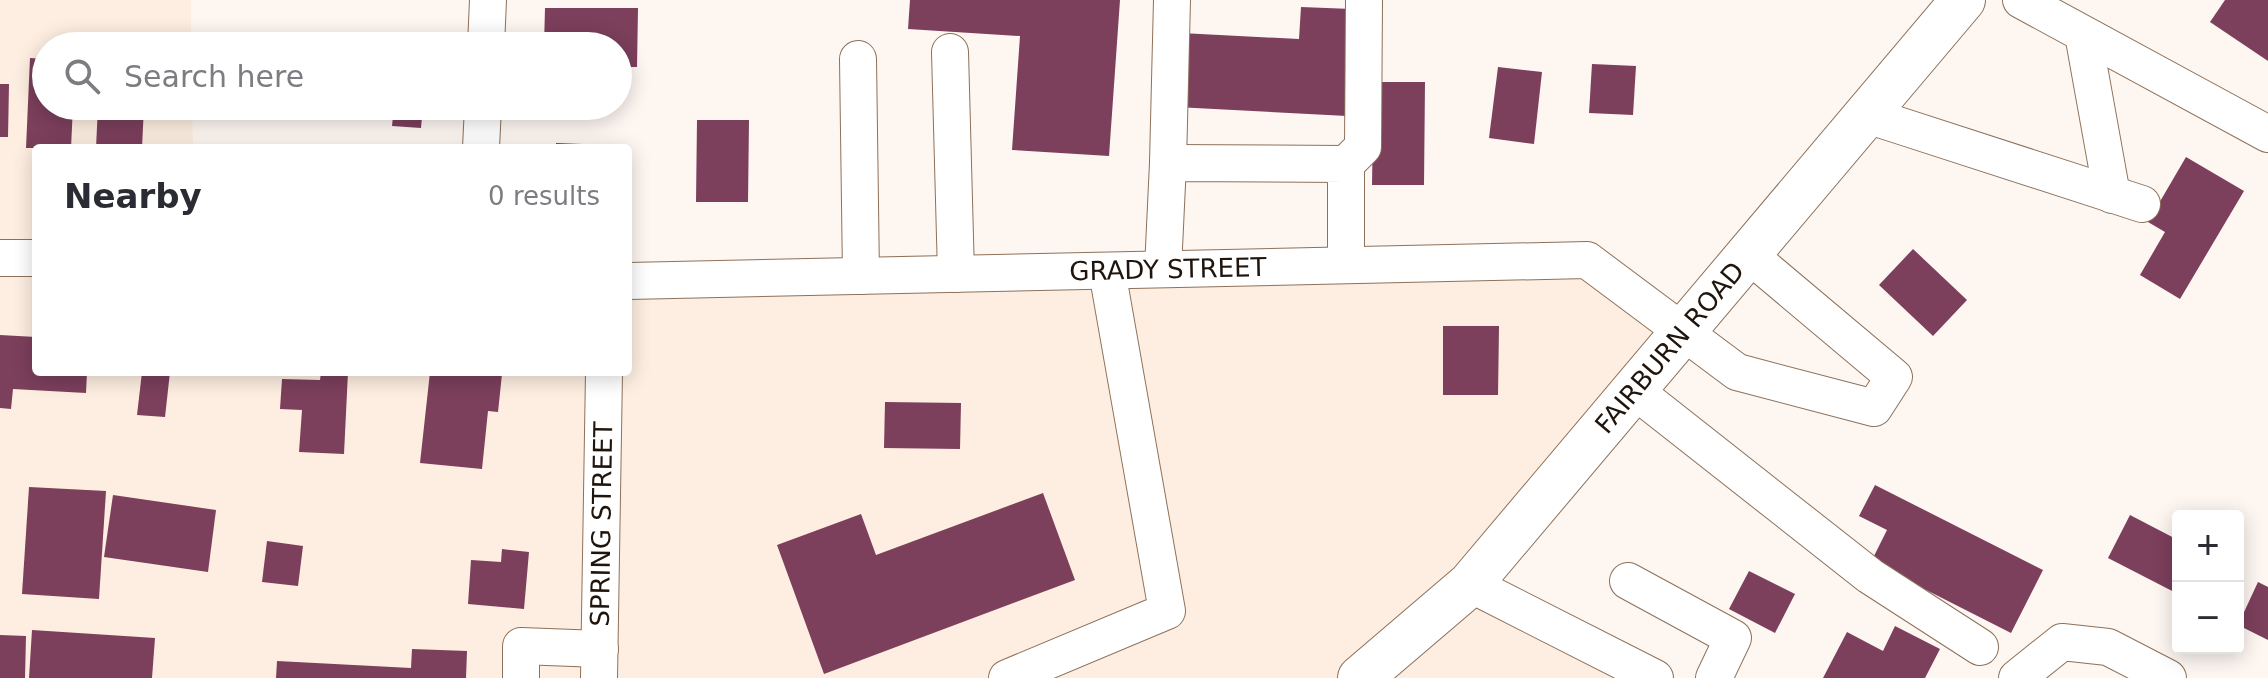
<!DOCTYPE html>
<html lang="en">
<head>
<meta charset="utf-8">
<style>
	body { margin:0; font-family:"DejaVu Sans",sans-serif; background:#f7f7f7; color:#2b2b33 }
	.controls { position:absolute; right:24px; bottom:24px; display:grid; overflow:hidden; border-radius:8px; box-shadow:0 4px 20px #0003 }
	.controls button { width:72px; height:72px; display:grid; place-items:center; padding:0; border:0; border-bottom:2px solid #e1e1e2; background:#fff; color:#2b2b33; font:40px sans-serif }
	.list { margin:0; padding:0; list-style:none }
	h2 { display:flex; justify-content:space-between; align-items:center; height:104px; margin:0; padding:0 32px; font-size:34px }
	h2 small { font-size:26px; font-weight:400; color:#7c7c81 }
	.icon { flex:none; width:44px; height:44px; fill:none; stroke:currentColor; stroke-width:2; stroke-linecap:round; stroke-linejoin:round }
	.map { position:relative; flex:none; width:2268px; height:678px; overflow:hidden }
	.search { position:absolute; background:#fff; box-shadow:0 4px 20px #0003; left:32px; top:32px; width:600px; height:88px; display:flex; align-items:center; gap:20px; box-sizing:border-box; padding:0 28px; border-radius:44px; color:#7c7c81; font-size:30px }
	.panel { position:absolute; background:#fff; box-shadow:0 4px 20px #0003; left:32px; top:144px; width:600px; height:232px; border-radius:8px }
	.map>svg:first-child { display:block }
	.built { fill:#fdeee1 }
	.building { fill:#7c3f5c }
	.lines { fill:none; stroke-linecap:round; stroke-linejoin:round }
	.minor-casing { stroke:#8d715a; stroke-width:38 }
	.major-casing { stroke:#8d715a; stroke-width:46 }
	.minor { stroke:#fff; stroke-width:36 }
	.major { stroke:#fff; stroke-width:44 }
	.labels { text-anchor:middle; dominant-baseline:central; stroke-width:8; stroke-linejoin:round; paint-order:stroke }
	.street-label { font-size:26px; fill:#20150c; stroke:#fff }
</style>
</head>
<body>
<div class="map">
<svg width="2268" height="678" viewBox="0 0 2268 678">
	<rect width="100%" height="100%" fill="#fdf6f1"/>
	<path class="built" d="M0,0H191V46H46V106H192L193,148H36V372H628V281L1587,260L1685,332L1470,584L1655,678H0Z"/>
	<g class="building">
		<path d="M910,0H1120L1109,156L1012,150L1020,36L908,29Z"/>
		<path d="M2225,0H2268V61L2210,22Z"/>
		<path d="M1301,7L1352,9L1347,116L1176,107L1181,33L1299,39Z"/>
		<path d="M545,8H638L637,67H618V46H544Z"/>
		<path d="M30,58L46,59V106H73L71,148H26Z"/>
		<path d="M1592,64L1636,66L1633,115L1589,113Z"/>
		<path d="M1498,67L1542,72L1534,144L1489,138Z"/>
		<path d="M1365,82H1425L1424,185H1372L1373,120Z"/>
		<path d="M0,84H9L8,137H0Z"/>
		<path d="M98,106H144L142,148H96Z"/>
		<path d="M394,106H423L421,128L392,126Z"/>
		<path d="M697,120H749L748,202H696Z"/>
		<path d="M556,143L609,145V148H556Z"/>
		<path d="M2186,157L2244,191L2180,299L2140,275L2165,232L2148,222Z"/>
		<path d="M1913,249L1967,300L1933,336L1879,285Z"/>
		<path d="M1443,326H1499L1498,395H1443Z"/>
		<path d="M0,335L36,337V372H87L86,393L13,389L11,409L0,408Z"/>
		<path d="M142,372H170L165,417L137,415Z"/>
		<path d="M321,372H348L344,454L299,452L302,410L280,409L282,379L320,380Z"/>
		<path d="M430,372L502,374L498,412L488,411L482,469L420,463Z"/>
		<path d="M885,402L961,403L960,449L884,448Z"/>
		<path d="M1875,485L2043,570L2011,633L1871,562L1887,530L1859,516Z"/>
		<path d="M29,487L106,491L99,599L22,594Z"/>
		<path d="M1043,493L1075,580L824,674L777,545L861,514L876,555Z"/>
		<path d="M113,495L216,510L208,572L104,557Z"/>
		<path d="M2130,515L2178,540V594L2108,558Z"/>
		<path d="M267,541L303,546L298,586L262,582Z"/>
		<path d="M502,549L529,552L524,609L468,604L471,560L501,562Z"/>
		<path d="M1749,571L1795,594L1775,633L1729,609Z"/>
		<path d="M2258,582L2268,587V640L2238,625Z"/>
		<path d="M1895,626L1940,649L1925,678H1823L1847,632L1883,651Z"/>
		<path d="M32,630L155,638L152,678H29Z"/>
		<path d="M0,635L26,636L25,678H0Z"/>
		<path d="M412,649L467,651L466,678H276L277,661L411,668Z"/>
	</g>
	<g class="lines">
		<defs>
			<g id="minor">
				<path d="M2021,0L2268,134"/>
				<path d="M2083,34L2112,195"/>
				<path d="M486,46L488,0"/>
				<path d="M950,52L956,274"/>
				<path d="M858,59L861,276"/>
				<path d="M1867,115L2142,204"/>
				<path d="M481,148L483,106"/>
				<path d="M1168,163L1172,0"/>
				<path d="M1346,164L1363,147L1364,0"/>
				<path d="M0,258H36"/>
				<path d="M1163,269L1168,163L1346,164V265"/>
				<path id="s1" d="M628,281L1587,260L1737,372L1874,408L1894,377L1749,255"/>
				<path d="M1635,391L1870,576L1980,647"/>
				<path d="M1628,581L1733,638L1714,678"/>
				<path d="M1470,584L1655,678"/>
				<path d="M521,678V646L600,649"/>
				<path id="s2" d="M599,678L604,372"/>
				<path d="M1007,678L1167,611L1107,271"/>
				<path d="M2017,678L2062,642L2108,647L2168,678"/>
			</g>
			<g id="major">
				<path id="s3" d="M1360,678L1470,584L1963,0"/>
			</g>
		</defs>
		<use href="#minor" class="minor-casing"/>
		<use href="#major" class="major-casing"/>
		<use href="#minor" class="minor"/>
		<use href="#major" class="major"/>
	</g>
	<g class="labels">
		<g class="street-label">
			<text stroke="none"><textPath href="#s1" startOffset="540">GRADY STREET</textPath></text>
			<text stroke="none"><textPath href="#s3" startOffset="454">FAIRBURN ROAD</textPath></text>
			<text stroke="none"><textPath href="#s2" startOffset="154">SPRING STREET</textPath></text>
		</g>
	</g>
</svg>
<div class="controls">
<button>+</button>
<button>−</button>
</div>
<div class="search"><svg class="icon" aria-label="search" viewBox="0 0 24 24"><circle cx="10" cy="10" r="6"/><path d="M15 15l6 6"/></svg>Search here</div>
<section class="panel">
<h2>Nearby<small>0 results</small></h2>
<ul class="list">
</ul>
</section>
</div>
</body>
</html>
